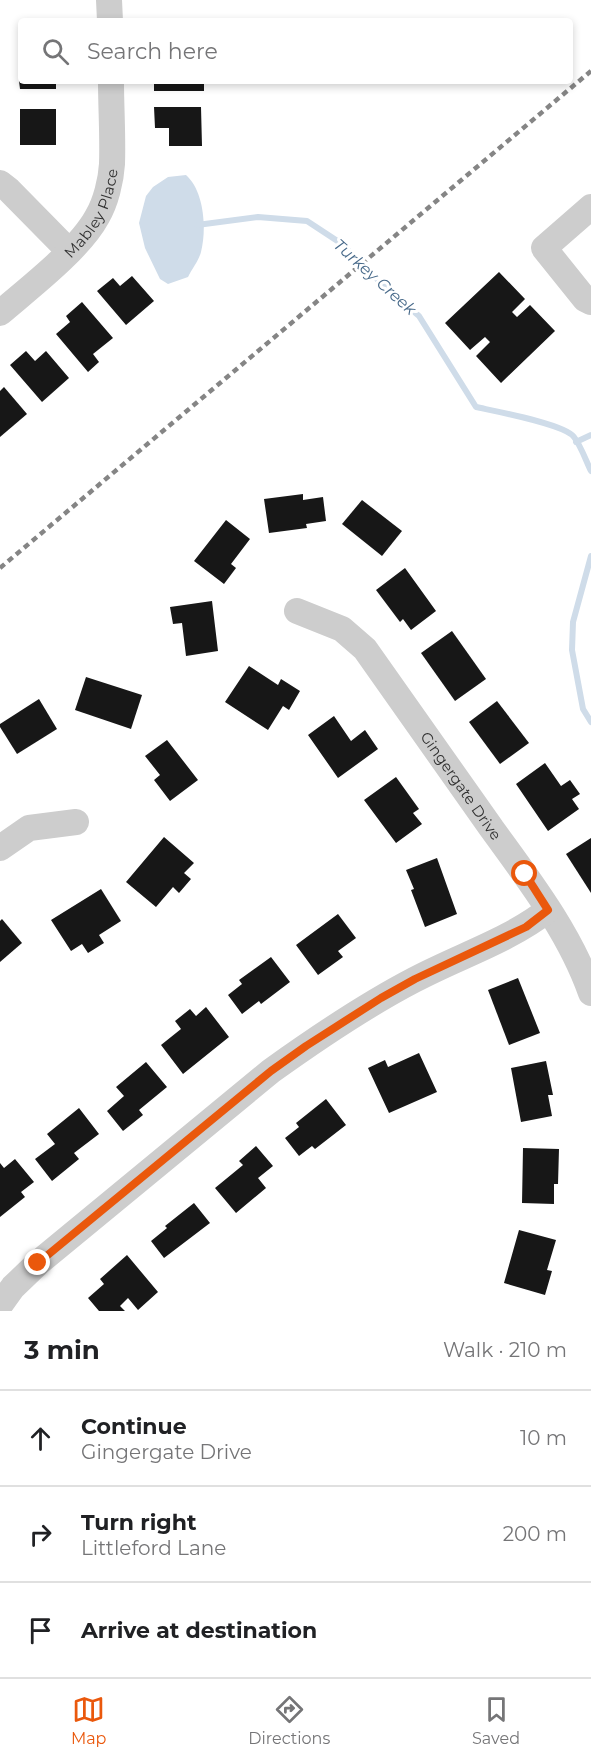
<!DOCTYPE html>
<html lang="en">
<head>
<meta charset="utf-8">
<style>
	body { margin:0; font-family:Montserrat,sans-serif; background:#f6f6f6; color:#202124 }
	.stop { position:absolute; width:18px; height:18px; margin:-14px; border:4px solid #ea580c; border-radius:50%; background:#fff }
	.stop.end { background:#ea580c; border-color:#fff; box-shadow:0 2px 6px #0008 }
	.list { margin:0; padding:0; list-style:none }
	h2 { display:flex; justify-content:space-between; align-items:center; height:78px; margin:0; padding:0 24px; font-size:26px }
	h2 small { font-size:20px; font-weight:400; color:#757577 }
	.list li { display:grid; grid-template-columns:39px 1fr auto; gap:18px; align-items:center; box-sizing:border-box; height:96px; padding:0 24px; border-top:2px solid #e0e0e0 }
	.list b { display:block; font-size:22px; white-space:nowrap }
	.list p { margin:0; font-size:20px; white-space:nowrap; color:#757577 }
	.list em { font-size:20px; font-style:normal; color:#757577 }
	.icon { flex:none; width:33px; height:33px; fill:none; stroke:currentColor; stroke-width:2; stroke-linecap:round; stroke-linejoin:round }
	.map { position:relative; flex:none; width:591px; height:1311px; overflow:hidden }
	.search { position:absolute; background:#fff; box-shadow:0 3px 9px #0003; left:18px; right:18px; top:18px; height:66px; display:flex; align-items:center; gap:15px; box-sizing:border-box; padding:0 21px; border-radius:6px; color:#757577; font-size:22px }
	.sheet { height:366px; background:#fff }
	nav { display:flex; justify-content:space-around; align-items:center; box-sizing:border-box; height:84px; border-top:2px solid #e0e0e0; background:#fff; font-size:16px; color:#757577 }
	nav a { display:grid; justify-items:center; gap:3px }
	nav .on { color:#ea580c }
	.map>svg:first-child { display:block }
	.water { fill:#cfdce9 }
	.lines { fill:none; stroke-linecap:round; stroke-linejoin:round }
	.stream { stroke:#cfdce9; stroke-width:6 }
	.building { fill:#171717 }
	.street { stroke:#cdcdcd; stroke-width:26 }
	.rail { stroke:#858585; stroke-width:4.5; stroke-dasharray:6 4.5; stroke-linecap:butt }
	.route { stroke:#ea580c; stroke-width:8 }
	.labels { text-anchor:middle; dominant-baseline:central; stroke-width:6; stroke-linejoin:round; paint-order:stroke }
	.street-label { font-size:15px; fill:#303030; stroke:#fff }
	.water-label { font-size:16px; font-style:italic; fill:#476989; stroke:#fff }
</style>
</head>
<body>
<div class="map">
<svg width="591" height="1311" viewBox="0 0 591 1311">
	<rect width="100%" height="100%" fill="#fff"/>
	<path class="water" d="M186,175C204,191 207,228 201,252C199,260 192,269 188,277L168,284L160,279L145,248L139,223L146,196L153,187L168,177Z"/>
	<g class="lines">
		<g class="stream">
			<path d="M197,225L258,217L307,221L342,244L388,290L419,316L476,407C494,411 565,424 574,437C581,446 586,461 591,471"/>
			<path d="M576,442L591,435"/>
			<path d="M591,556L573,622L572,650L583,709L591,722"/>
		</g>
	</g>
	<g class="building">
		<path d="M19,81H56V89H20Z"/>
		<rect x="154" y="81" width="50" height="10"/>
		<path d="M154,107H201L202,146H169V128H155Z"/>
		<rect x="20" y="109" width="36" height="36"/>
		<path d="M499,272L525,299L512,312L517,317L530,305L555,331L501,383L476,356L490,342L485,337L470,350L445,323Z"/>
		<path d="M132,276L154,301L126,325L97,291L113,278L120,286Z"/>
		<path d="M82,302L113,338L93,354L99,362L88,372L56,334L70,322L66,316Z"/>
		<path d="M26,351L35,361L46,351L69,378L42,402L10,365Z"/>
		<path d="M4,387L27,414L0,437V391Z"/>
		<path d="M303,494V500L323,497L326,521L306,524L307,528L269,533L264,499Z"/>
		<path d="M362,500L402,531L382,556L342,524Z"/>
		<path d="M226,520L250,539L231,564L236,568L224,584L194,561Z"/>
		<path d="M405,568L436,611L411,630L403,619L400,622L376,590Z"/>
		<path d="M212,601L218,651L186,656L182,623L173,624L170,607Z"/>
		<path d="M452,631L486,679L455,701L421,653Z"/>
		<path d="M249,666L278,685L281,679L300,691L289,710L283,706L268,730L225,702Z"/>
		<path d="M86,677L142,695L131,729L75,710Z"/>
		<path d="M39,699L57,729L17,754L0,727V724Z"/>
		<path d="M497,701L529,743L500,764L469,722Z"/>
		<path d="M334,716L351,741L365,730L378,749L338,778L308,735Z"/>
		<path d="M167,740L198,780L170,801L154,780L160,775L145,756Z"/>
		<path d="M545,763L561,786L570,780L580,794L572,799L579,809L548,831L516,784Z"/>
		<path d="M396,777L419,809L413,813L422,824L396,843L364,800Z"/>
		<path d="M164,837L194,863L184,873L191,879L179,893L173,887L156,907L126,882Z"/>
		<path d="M591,838V893L566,854Z"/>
		<path d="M437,858L457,914L425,927L411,890L414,889L406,870Z"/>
		<path d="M101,889L121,921L99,935L104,943L88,953L82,944L71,951L51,920Z"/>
		<path d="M338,914L356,938L338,951L343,957L318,975L296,945Z"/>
		<path d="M2,919L22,943L0,962V921Z"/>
		<path d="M271,957L290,982L261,1004L259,1001L242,1014L228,995L242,984L239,980Z"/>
		<path d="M518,978L540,1033L509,1045L488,990Z"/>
		<path d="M206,1007L229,1037L183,1074L161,1045L181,1029L175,1021L190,1009L196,1016Z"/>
		<path d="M419,1053L437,1092L389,1113L368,1068L385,1060L388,1067Z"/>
		<path d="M546,1061L553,1095H548L552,1116L521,1122L511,1068Z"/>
		<path d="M146,1062L167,1087L139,1110L143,1115L123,1131L107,1111L124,1096L116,1087Z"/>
		<path d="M326,1099L346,1125L315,1149L312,1146L299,1156L285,1138L299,1127L296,1123Z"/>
		<path d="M79,1108L99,1134L74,1153L79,1159L52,1181L35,1159L55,1144L47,1134Z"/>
		<path d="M256,1146L273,1166L258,1178L266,1188L236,1213L215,1188L243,1165L239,1161Z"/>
		<path d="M523,1148L559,1149L558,1184H554V1204L522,1203Z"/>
		<path d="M15,1159L34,1182L21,1192L25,1197L0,1217V1163L4,1168Z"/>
		<path d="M194,1203L210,1223L164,1258L151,1241L167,1228L165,1226Z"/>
		<path d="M519,1230L556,1240L547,1270L552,1271L545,1295L504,1283Z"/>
		<path d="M127,1255L158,1292L138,1310L128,1298L120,1306L125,1311H99L88,1298L104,1284L100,1279Z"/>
	</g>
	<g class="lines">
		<g class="street">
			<path d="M109,0L110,21"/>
			<path d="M0,183L9,190L69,251"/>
			<path d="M591,207L544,248L585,299L591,302"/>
			<path id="s1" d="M0,313C29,288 79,250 97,217C106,202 111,180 112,164C113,136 111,108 111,81"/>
			<path id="s2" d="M297,611L342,629L365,649C408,709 450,769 492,829C529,880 570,933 591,993"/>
			<path d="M0,848L29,828L76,822"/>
			<path d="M0,1305L13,1287L38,1263L271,1071C317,1038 364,1006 414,980C459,956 508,941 548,910"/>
		</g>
		<path class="rail" d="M0,568L591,71"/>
	</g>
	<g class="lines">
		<path class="route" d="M38,1263L271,1071L306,1046L381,998L415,979L526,927L548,910L525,874"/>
	</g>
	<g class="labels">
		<g class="street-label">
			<text stroke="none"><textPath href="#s1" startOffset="138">Mabley Place</textPath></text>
			<text stroke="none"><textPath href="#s2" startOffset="246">Gingergate Drive</textPath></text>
		</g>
		<g class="water-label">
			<text transform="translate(375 277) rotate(42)">Turkey Creek</text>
		</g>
	</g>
</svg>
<div class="stop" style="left:525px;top:874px"></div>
<div class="stop end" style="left:38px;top:1263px"></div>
<div class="search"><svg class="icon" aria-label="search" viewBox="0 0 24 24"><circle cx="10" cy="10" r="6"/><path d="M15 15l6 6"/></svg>Search here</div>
</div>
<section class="sheet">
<h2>3 min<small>Walk · 210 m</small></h2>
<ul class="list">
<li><svg class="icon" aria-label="ahead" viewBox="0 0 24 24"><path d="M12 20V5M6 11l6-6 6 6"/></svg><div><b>Continue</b><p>Gingergate Drive</p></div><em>10 m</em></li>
<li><svg class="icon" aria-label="right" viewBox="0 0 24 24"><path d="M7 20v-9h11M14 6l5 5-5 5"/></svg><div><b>Turn right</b><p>Littleford Lane</p></div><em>200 m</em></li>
<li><svg class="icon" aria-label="arrive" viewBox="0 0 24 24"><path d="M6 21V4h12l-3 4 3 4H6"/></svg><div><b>Arrive at destination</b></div></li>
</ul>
</section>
<nav>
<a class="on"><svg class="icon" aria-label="map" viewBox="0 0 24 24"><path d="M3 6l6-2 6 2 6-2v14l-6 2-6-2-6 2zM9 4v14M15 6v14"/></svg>Map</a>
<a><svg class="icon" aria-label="directions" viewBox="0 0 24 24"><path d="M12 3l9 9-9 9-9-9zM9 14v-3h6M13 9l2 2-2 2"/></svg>Directions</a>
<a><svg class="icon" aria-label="saved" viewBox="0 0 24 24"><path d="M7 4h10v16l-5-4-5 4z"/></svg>Saved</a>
</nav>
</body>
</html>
